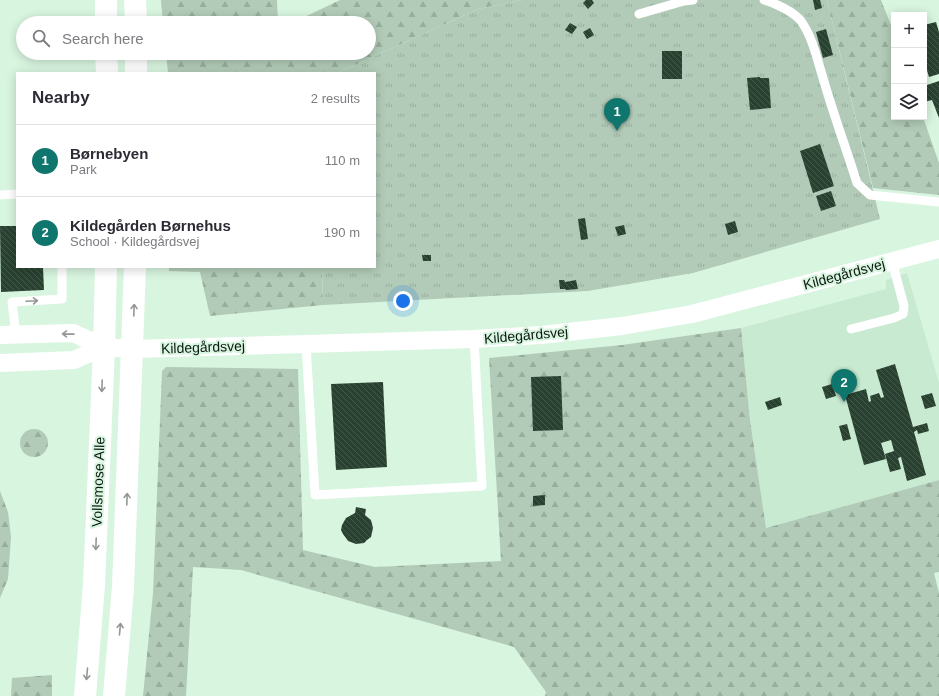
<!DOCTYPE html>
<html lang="en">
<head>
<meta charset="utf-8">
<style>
	body { margin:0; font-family:Helvetica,sans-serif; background:#f2f2f3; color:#2b2b33 }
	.controls { position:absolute; right:12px; top:12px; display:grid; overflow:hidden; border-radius:0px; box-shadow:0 2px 10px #0003 }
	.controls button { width:36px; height:36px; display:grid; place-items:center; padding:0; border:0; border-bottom:1px solid #e1e1e2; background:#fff; color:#2b2b33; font:20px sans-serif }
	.you { position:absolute; left:403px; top:301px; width:14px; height:14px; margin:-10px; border:3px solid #fff; border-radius:50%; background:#1a73e8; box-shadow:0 0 0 6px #1a73e833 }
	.badge { display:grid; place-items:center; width:26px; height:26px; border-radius:50%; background:#0f766e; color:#fff; font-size:13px; font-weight:700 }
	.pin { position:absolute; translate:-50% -33px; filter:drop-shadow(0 1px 2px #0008) }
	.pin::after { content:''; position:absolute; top:21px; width:14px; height:12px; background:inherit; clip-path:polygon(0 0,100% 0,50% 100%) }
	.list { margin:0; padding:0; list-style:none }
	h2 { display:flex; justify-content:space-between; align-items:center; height:52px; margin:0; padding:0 16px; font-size:17px }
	h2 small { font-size:13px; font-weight:400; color:#7c7c81 }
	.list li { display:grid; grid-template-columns:26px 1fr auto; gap:12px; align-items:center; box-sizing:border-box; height:72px; padding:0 16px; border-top:1px solid #e1e1e2 }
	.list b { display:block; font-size:15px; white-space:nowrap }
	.list p { margin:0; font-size:13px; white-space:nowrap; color:#7c7c81 }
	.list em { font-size:13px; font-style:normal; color:#7c7c81 }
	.icon { flex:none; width:22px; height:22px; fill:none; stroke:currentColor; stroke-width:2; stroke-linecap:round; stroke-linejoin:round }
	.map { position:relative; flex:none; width:939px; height:696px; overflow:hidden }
	.search { position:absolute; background:#fff; box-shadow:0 2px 10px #0003; left:16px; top:16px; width:360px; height:44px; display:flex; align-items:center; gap:10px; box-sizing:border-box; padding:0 14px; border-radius:22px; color:#7c7c81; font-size:15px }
	.panel { position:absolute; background:#fff; box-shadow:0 2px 10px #0003; left:16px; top:72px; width:360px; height:196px; border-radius:0px }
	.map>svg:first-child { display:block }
	.built { fill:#c7ead0 }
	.forest { fill:url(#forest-firs) }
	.park { fill:url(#park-tufts) }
	.building { fill:url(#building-back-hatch) }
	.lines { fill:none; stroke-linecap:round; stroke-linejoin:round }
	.lane { stroke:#fff; stroke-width:9 }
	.street { stroke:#fff; stroke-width:18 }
	.secondary { stroke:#fff; stroke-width:22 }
	.oneway { stroke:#939794 }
	.labels { text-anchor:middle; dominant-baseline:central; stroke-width:4; stroke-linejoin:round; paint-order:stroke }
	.street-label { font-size:14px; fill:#0e1811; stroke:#d8f5e0 }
</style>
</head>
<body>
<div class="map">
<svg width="939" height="696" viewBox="0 0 939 696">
	<defs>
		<pattern id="forest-firs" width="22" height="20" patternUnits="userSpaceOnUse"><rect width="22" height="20" fill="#b2cbb8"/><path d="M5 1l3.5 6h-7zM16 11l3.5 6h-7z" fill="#98ae9d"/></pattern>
		<pattern id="park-tufts" width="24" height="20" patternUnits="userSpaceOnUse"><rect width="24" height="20" fill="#b2cbb8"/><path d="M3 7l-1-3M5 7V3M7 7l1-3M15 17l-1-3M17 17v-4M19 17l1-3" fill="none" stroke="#98ae9d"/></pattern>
		<pattern id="building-back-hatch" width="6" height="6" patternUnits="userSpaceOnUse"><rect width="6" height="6" fill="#294130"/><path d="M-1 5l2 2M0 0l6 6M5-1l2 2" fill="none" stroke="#45594b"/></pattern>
	</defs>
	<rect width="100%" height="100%" fill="#d8f5e0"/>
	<path class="built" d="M907,273L939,383V480L766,528L750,420L741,328L886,289V280Z"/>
	<g class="forest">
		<path d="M161,0H277L278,23H163Z"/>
		<path d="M340,0H522L478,9L338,73H168L166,53H369V23H292Z"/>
		<path d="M827,0H881L894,33V117H923L939,163V195L873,188Z"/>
		<path d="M169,267H322L323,305L210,316L200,272L169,271Z"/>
		<path d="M741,328L750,420L766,528L939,480V572L934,573L939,593V696H545L546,692L514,647L241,570L193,567L186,696H143L153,593L162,371L166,367L298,369L303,550L375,567L501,561L489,358L622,345Z"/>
		<circle cx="34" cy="443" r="14"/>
		<path d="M0,491L8,512L11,537L8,579L0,598Z"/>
		<path d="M52,675V696H11L12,678Z"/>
	</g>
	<path class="park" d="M522,0H827L880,219L693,273L588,291L323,305L322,267H375V73H338L478,9Z"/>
	<g class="building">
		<path d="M586,0H592L594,3L588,9L583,3Z"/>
		<path d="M813,0H820L822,8L815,10Z"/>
		<path d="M936,22L939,32V74L929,77L924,60V25Z"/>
		<path d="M570,23L577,27L572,34L565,30Z"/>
		<path d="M590,28L594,35L587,39L583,32Z"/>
		<path d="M826,29L833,55L823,58L816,32Z"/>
		<rect x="662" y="51" width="20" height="28"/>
		<path d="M760,77V78H769L771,108L750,110L747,78Z"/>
		<path d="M939,81V118L932,100L924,102V86Z"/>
		<path d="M820,144L834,186L813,193L800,151Z"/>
		<path d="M831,191L836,206L821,211L816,196Z"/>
		<path d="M585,218L588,239L581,240L578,219Z"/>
		<path d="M735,221L738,232L728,235L725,224Z"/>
		<path d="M624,225L626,234L618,236L615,227Z"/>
		<path d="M0,226H17V267H43L44,290L1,292Z"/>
		<path d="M422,255H431V261H423Z"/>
		<path d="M559,280H564L565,282L576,280L578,289L566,290L565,289H560Z"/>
		<path d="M895,364L913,427L927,423L929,431L918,434L917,430L914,432L926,475L907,481L901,457L898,458L901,469L890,472L885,454L894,451L891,440L881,443L886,459L864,465L845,395L866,389L869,402L871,401L870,396L879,393L881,398L884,397L876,370Z"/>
		<path d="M561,376L563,430L533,431L531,377Z"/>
		<path d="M383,382L387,467L336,470L331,384Z"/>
		<path d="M832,384L836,396L826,399L822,387Z"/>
		<path d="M932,393L936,406L925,409L921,396Z"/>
		<path d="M780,397L782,405L768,410L765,402Z"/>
		<path d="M847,424L851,439L843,441L839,426Z"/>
		<path d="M545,495V505L533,506V496Z"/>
		<path d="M356,507L366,509L365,515L371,520L373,528L371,537L367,540L364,543L356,544L348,541L343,534L341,530L342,525L346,518L355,513Z"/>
	</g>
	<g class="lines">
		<g class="lane">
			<path d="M764,0C775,3 794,12 801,21C813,38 817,59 823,78C833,113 846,148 857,183L870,195L939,202"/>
			<path d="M639,14L684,1L693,0"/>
			<path d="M0,195L17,194"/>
			<path d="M851,329L894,318L903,314L904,306L892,261"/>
			<path d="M16,335L12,302L62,299V267"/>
			<path d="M306,344L315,495L482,486L474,339"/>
		</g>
		<g class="street">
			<path d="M0,335L73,333L104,347L133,349L474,339L541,335L622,326L692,314L939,249"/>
			<path d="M0,363L74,360L104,347"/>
		</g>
		<g class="secondary">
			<path d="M106,0V23"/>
			<path d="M135,0L136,23"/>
			<path d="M106,53L107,73"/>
			<path d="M136,53V73"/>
			<path d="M85,696L94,585L104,347L106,267"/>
			<path d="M114,696L123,587L135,267"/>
		</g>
	</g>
	<defs><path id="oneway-shaft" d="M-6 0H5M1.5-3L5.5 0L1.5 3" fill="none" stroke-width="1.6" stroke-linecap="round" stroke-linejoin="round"/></defs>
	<g class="oneway">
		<use href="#oneway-shaft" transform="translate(32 301) rotate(-3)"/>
		<use href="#oneway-shaft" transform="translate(134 310) rotate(-88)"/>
		<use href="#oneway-shaft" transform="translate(68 334) rotate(-179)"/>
		<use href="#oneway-shaft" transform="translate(102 386) rotate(92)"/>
		<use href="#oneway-shaft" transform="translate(127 499) rotate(-88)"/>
		<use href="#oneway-shaft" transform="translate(96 544) rotate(92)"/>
		<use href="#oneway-shaft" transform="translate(120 629) rotate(-85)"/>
		<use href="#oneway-shaft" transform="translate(87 674) rotate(95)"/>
	</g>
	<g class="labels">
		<g class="street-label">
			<text transform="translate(844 274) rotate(-15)">Kildegårdsvej</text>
			<text transform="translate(526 335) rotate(-5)">Kildegårdsvej</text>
			<text transform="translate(203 347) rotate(-2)">Kildegårdsvej</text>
			<text transform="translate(98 482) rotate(-88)">Vollsmose Alle</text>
		</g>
	</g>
</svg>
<div class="controls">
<button>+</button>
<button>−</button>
<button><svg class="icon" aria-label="layers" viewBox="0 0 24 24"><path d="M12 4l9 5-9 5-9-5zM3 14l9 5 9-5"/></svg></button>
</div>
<div class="you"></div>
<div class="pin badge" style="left:617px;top:131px">1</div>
<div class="pin badge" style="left:844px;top:402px">2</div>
<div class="search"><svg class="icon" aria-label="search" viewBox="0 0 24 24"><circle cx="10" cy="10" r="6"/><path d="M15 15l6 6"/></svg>Search here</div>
<section class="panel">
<h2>Nearby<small>2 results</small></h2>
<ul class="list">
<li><span class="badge">1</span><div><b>Børnebyen</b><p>Park</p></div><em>110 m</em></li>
<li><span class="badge">2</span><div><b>Kildegården Børnehus</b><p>School · Kildegårdsvej</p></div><em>190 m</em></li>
</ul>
</section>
</div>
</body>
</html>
